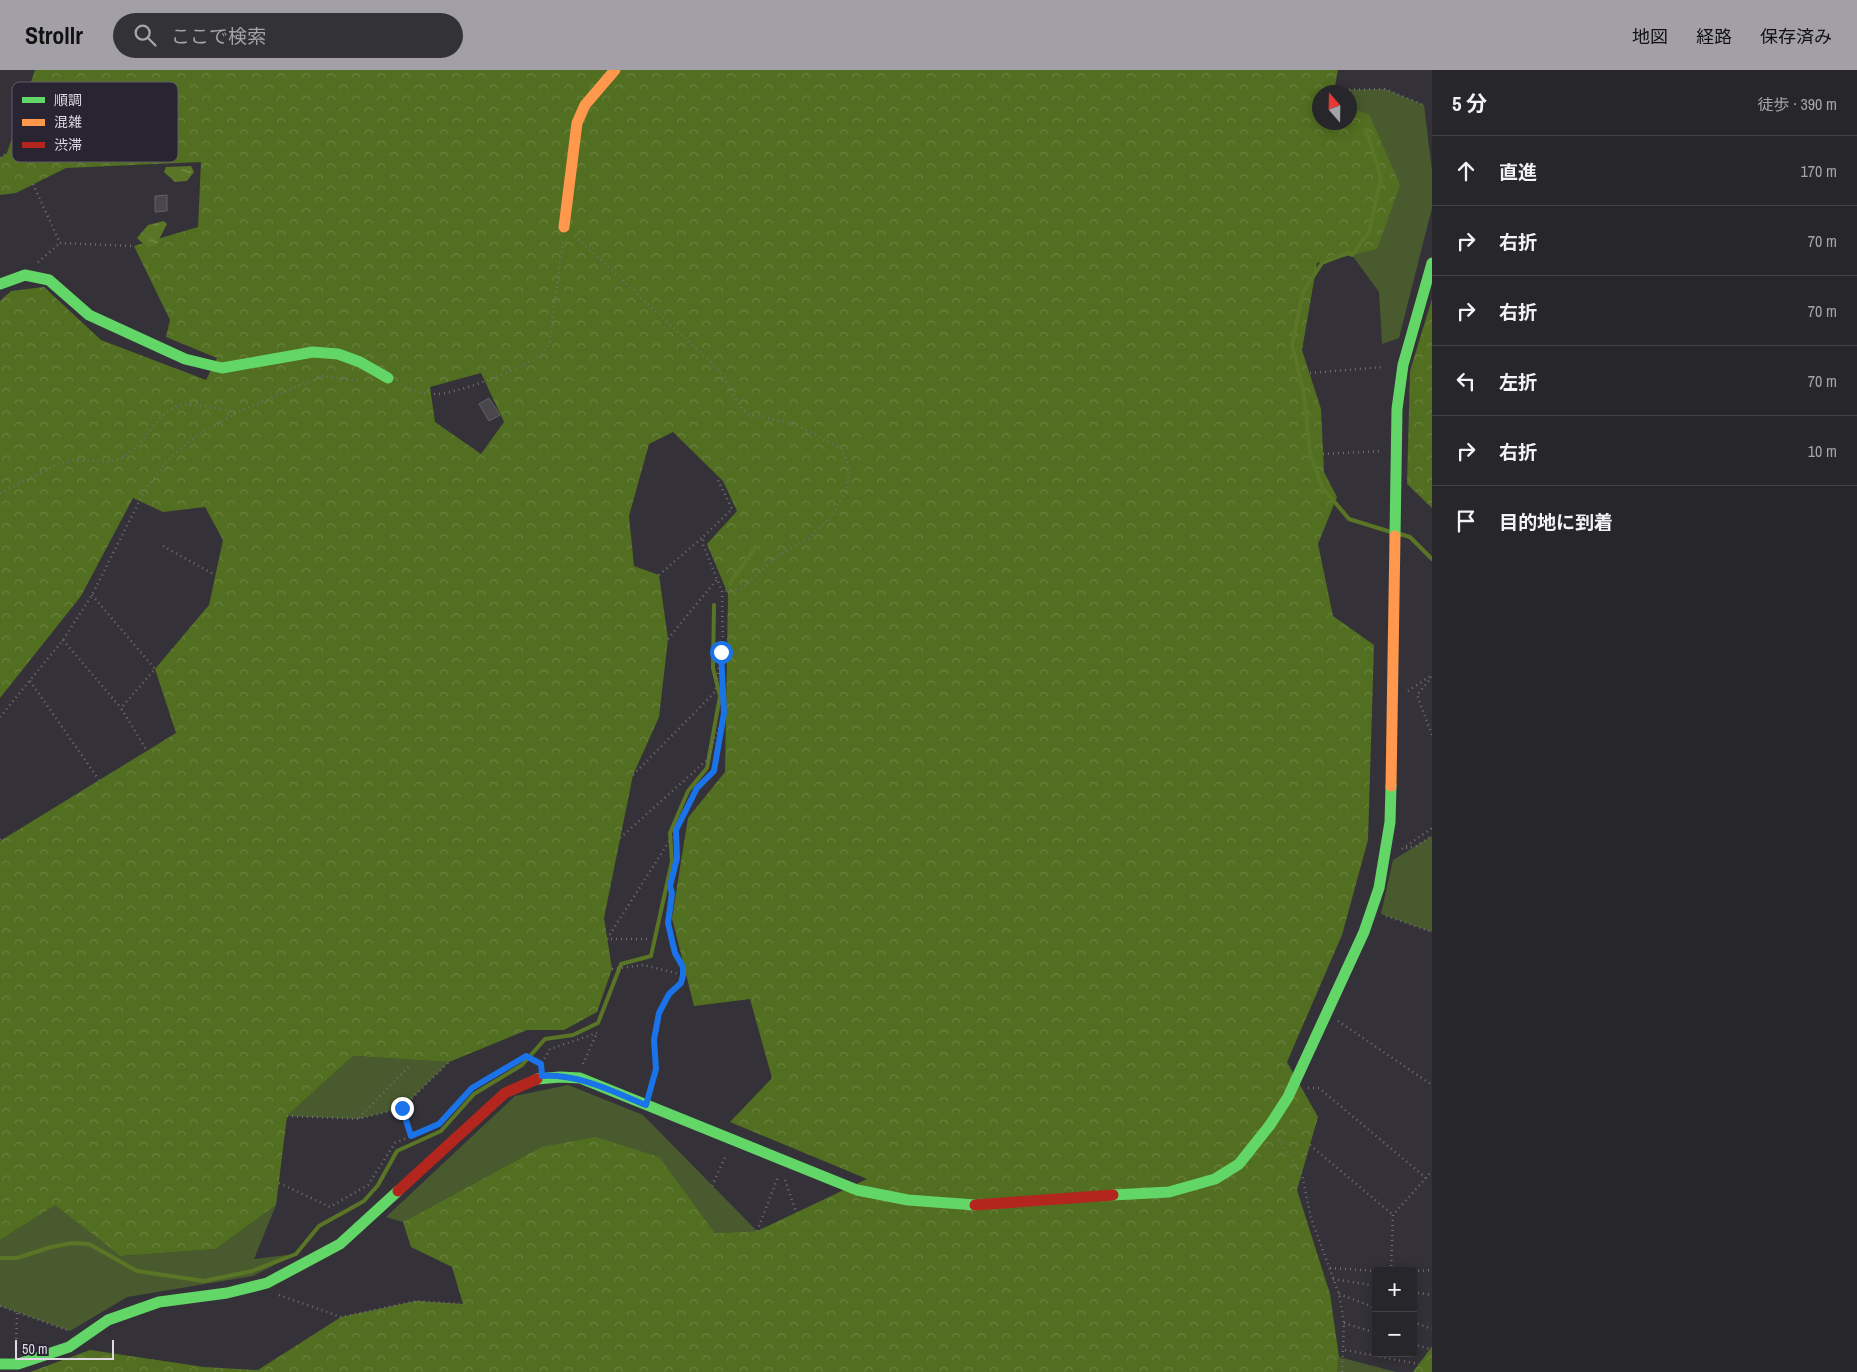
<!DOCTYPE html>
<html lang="ja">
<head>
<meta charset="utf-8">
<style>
	body { margin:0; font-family:"Archivo Narrow","Noto Sans JP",sans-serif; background:#333236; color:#f1f3f6 }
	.controls { position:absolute; right:15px; bottom:15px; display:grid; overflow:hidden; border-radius:5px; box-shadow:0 2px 12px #0003 }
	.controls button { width:45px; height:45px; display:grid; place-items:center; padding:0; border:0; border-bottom:1px solid #434347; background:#27262a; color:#f1f3f6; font:25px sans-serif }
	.compass { position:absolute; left:1312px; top:15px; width:45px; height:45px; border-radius:50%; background:#27262a; box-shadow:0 2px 12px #0003; rotate:340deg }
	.scale { position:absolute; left:15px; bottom:12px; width:99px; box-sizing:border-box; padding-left:5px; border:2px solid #dddae3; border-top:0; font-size:14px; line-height:18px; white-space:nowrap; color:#dddae3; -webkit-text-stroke:4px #292432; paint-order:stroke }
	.stop { position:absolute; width:15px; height:15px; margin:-11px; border:4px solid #1a73e8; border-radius:50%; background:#fff }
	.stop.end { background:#1a73e8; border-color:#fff; box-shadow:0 1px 5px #0008 }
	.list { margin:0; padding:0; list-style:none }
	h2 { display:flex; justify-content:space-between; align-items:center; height:65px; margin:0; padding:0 20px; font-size:21px }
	h2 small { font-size:16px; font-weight:400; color:#a4a5a8 }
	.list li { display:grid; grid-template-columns:32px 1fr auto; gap:15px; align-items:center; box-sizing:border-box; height:70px; padding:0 20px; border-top:1px solid #434347 }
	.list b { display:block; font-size:19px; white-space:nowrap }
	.list em { font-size:16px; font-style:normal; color:#a4a5a8 }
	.icon { flex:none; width:28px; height:28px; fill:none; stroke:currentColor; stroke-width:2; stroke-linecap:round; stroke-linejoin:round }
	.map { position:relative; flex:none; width:1432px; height:1302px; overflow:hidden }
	header { display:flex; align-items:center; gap:30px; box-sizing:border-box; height:70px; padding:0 25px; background:#a29fa7; color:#111 }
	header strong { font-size:24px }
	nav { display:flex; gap:28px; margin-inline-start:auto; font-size:18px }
	.search { width:350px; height:45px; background:#333236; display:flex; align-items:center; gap:12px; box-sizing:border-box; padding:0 18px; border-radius:28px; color:#a4a5a8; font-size:19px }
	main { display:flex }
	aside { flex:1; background:#27262a }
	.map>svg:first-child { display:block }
	.green { fill:#495b2e }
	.forest { fill:url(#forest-crowns); fill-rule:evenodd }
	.water { fill:url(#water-ripples) }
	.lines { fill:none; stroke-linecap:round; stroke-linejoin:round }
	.stream { stroke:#597525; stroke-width:4 }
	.building { fill:#49474c; stroke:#626166 }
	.path { stroke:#706f73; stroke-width:2.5; stroke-dasharray:1 4; stroke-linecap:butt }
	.fast { stroke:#63d668; stroke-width:11 }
	.slow { stroke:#ff974d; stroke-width:11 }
	.jam { stroke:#b3261e; stroke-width:11 }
	.route { stroke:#1a73e8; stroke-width:6 }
	.key { fill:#292432; stroke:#5f5b67; stroke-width:1 }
	.key-label { font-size:14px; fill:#dddae3 }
</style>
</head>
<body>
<header>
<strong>Strollr</strong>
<div class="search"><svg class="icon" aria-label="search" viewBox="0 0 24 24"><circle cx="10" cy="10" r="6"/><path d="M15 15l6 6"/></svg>ここで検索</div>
<nav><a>地図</a><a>経路</a><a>保存済み</a></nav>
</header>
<main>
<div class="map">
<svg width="1432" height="1302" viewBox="0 0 1432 1302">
	<defs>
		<pattern id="forest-crowns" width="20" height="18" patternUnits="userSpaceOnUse" patternTransform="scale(1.25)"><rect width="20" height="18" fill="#526e20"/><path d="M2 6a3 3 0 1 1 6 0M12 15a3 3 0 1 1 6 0" fill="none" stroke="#6a8240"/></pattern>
		<pattern id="water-ripples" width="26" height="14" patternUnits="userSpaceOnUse" patternTransform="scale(1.25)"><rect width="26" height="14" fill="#597525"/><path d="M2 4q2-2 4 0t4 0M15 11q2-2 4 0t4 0" fill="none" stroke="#788e4f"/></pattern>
	</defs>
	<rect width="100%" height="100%" fill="#343238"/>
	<g class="green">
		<path d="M1385,19L1424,35L1432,101V138L1399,268L1382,274L1379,222L1352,185L1377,178L1369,44L1350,38V22H1334V20Z"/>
		<path d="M1432,766V862L1381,844L1393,790Z"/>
		<path d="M353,986L449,992L402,1038L358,1049L287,1046Z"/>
		<path d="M568,1015L643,1045L757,1161L715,1163L659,1088L541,1077L403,1152L386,1147L515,1026Z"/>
		<path d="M55,1134L122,1186L216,1179L276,1135L254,1189L296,1184L253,1206L127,1227L70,1261L0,1236V1170Z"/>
		<path d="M1339,1287L1396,1302H1337Z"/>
	</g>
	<g class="forest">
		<path d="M35,0H1338L1334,22H1320V52H1350V38L1369,44L1400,115L1377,179L1317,193L1302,280L1321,339L1324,402L1337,427L1318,474L1333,546L1374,575L1368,770L1342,865L1287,992L1318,1047L1297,1120L1330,1224L1339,1287L1337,1302H30L90,1280L204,1297L258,1300L341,1247L416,1231L463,1234L452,1197L411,1177L403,1152L541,1077L596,1067L659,1087L715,1163L757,1161L867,1109L730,1052L772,1008L750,929L694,936L672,848L688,748L725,702L728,524L707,474L737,441L723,411L673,362L649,374L629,446L634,496L659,505L668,569L659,647L633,705L604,848L612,899L597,942L564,960H527L449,992L353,986L287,1046L276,1135L216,1179L121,1186L55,1135L0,1170V771L176,663L155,599L209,535L223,470L205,437L163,442L133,428L81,526L0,628V231L11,221L44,217L101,270L206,310L217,288L166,267L170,250L134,176L198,157L201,92L66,98L16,123L0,125V88L7,83ZM481,303L504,352L481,384L435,352L430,317Z"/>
		<path d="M1432,229V438L1407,414L1410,301Z"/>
		<path d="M1432,1276V1302H1413L1430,1279Z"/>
	</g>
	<g class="water">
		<path d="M191,96L194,102L187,111L175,112L164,102L166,97Z"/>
		<path d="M164,151L167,154L156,175L148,178L137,168L148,155Z"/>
	</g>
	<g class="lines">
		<g class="stream">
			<path d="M1366,59L1381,108L1369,162L1352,185L1348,183L1322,193L1303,222L1292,275L1304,324L1310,383L1322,417L1349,449L1391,462"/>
			<path d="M1400,464L1410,467L1432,489"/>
			<path d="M730,513L755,478"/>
			<path d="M0,1188H17L51,1177L72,1173L89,1174L137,1201L204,1211L252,1201L296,1184L319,1156L364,1131L378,1115L397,1081L441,1061L474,1024L522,995L545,969L573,965L598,953L621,894L651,886L672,791L670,763L688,721L707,698L720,626L713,598L714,535"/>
		</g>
	</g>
	<g class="building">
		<path d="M167,125V141L155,142V126Z"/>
		<path d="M489,328L500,345L489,351L479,334Z"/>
	</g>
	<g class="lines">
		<g class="path">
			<path d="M1334,20L1385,19L1424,35"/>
			<path d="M0,88L7,83"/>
			<path d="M33,114L60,173L134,176"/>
			<path d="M575,166L719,300L740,336L748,344L795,354L842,379L849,398L847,418L833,445L810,467L775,488L741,519L722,521"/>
			<path d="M38,192L60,173"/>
			<path d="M1310,303L1383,297"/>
			<path d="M401,314C412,320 422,324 434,324C452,326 524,298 539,286C542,283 545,278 549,275L563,171"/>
			<path d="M1323,384L1382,381"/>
			<path d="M0,423L53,396L73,390L110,392L124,387L137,376L164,344L178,335H199L238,342"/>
			<path d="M163,476L215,505"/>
			<path d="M659,505L703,467"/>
			<path d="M92,525L155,599L121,638L147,681"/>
			<path d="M668,569L717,509"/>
			<path d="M63,570L121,638"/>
			<path d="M1432,607L1417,625L1432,665"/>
			<path d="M30,611L99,710"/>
			<path d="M1408,621L1432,605"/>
			<path d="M0,647L63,570L92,525L144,422L166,392L195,367L238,342L322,306L360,311"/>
			<path d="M633,705L715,622L720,588"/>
			<path d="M620,768L707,690L722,648"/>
			<path d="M0,769L1,771"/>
			<path d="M1406,778L1416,776L1432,766"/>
			<path d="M1402,779L1432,758"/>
			<path d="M1386,846L1432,862"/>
			<path d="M647,869H607L675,762"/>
			<path d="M612,899L644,895L683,905"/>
			<path d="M1338,951L1432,1015"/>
			<path d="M542,993L550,979L597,963"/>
			<path d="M583,994L597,963"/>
			<path d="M1308,1018H1319L1426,1108"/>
			<path d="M650,1021L656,999L654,970L659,943L669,924L681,913L683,905V897L675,883L668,853L670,816L677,787L676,760L697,718L714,701L724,643L722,521L703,475V467L732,439L717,408"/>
			<path d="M402,1038L411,1066"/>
			<path d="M287,1046L358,1049L402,1038L449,992"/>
			<path d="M359,1048L410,995"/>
			<path d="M1279,1069L1302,1105L1311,1148L1339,1224L1344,1253L1342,1302"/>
			<path d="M1310,1075L1393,1145"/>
			<path d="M785,1110L796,1142"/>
			<path d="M279,1113L330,1137L368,1115L395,1073L439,1054L472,1018L526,986L538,993"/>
			<path d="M712,1116L726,1085"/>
			<path d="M757,1161L778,1107"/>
			<path d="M1330,1198L1376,1201"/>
			<path d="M1391,1201L1393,1145L1432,1101"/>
			<path d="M1413,1201L1432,1200"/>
			<path d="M1333,1209L1376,1216"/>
			<path d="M1413,1222L1432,1225"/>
			<path d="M1339,1224L1376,1238"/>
			<path d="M279,1225L341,1247L416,1231L464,1234"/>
			<path d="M0,1236L67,1260"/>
			<path d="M1413,1252L1432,1259"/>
			<path d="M1344,1253L1376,1263"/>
			<path d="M1413,1274L1430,1279"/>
			<path d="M16,1279L17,1242"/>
			<path d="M1345,1280L1419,1294"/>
		</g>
		<g class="fast">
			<path d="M0,214L25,205L49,210L89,245L185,289L222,298L313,282L338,284L360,292L388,308"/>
			<path d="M1395,466L1397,339L1403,295L1432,193"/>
			<path d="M537,1009L560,1007L580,1008L857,1120L908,1130L975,1135"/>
			<path d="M1113,1125L1169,1122L1215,1109L1239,1094L1270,1055L1288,1027L1364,862L1379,818L1390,752L1391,716"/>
			<path d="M0,1294H18L69,1277L108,1250L159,1232L227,1223L267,1213L340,1174L398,1121"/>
		</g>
		<g class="slow">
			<path d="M564,157L577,53L585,35L615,0"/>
			<path d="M1391,716L1395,466"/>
		</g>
		<g class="jam">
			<path d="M398,1121L505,1023L537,1009"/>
			<path d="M975,1135L1113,1125"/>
		</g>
	</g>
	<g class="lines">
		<path class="route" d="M402,1038L411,1066L439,1054L472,1018L526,986L541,994L542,1006C580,1004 611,1021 646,1035L656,999L654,970L659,943L669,924L681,913L683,905V897L675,883L668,853L672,823L670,816L677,788L676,760L697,718L714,701L724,643L721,582"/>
	</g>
	<rect x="12" y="12" width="166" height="80" rx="8" class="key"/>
	<rect x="22" y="27" width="23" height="6" fill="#63d668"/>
	<rect x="22" y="49" width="23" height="7" fill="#ff974d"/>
	<rect x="22" y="72" width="23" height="6" fill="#b3261e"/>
	<g class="key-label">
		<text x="54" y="35">順調</text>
		<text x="54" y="57">混雑</text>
		<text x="54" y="80">渋滞</text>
	</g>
</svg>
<div class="controls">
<button>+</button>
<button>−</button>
</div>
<svg class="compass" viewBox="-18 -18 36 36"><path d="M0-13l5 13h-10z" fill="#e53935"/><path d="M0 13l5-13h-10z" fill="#a4a5a8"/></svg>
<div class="scale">50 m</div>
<div class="stop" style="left:721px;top:582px"></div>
<div class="stop end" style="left:402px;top:1038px"></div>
</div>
<aside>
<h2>5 分<small>徒歩 · 390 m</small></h2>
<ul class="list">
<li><svg class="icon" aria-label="ahead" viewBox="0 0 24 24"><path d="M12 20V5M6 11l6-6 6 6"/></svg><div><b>直進</b></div><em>170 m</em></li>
<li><svg class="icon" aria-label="right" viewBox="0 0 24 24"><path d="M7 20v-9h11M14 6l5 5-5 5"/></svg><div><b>右折</b></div><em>70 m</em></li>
<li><svg class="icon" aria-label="right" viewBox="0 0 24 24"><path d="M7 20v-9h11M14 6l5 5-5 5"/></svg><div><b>右折</b></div><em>70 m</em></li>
<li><svg class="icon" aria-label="left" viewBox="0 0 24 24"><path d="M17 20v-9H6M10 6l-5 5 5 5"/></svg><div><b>左折</b></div><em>70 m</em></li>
<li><svg class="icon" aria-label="right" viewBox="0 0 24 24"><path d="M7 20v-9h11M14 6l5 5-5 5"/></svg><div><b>右折</b></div><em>10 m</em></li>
<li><svg class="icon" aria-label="arrive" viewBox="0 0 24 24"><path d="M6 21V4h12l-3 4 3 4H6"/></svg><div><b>目的地に到着</b></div></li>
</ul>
</aside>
</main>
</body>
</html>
